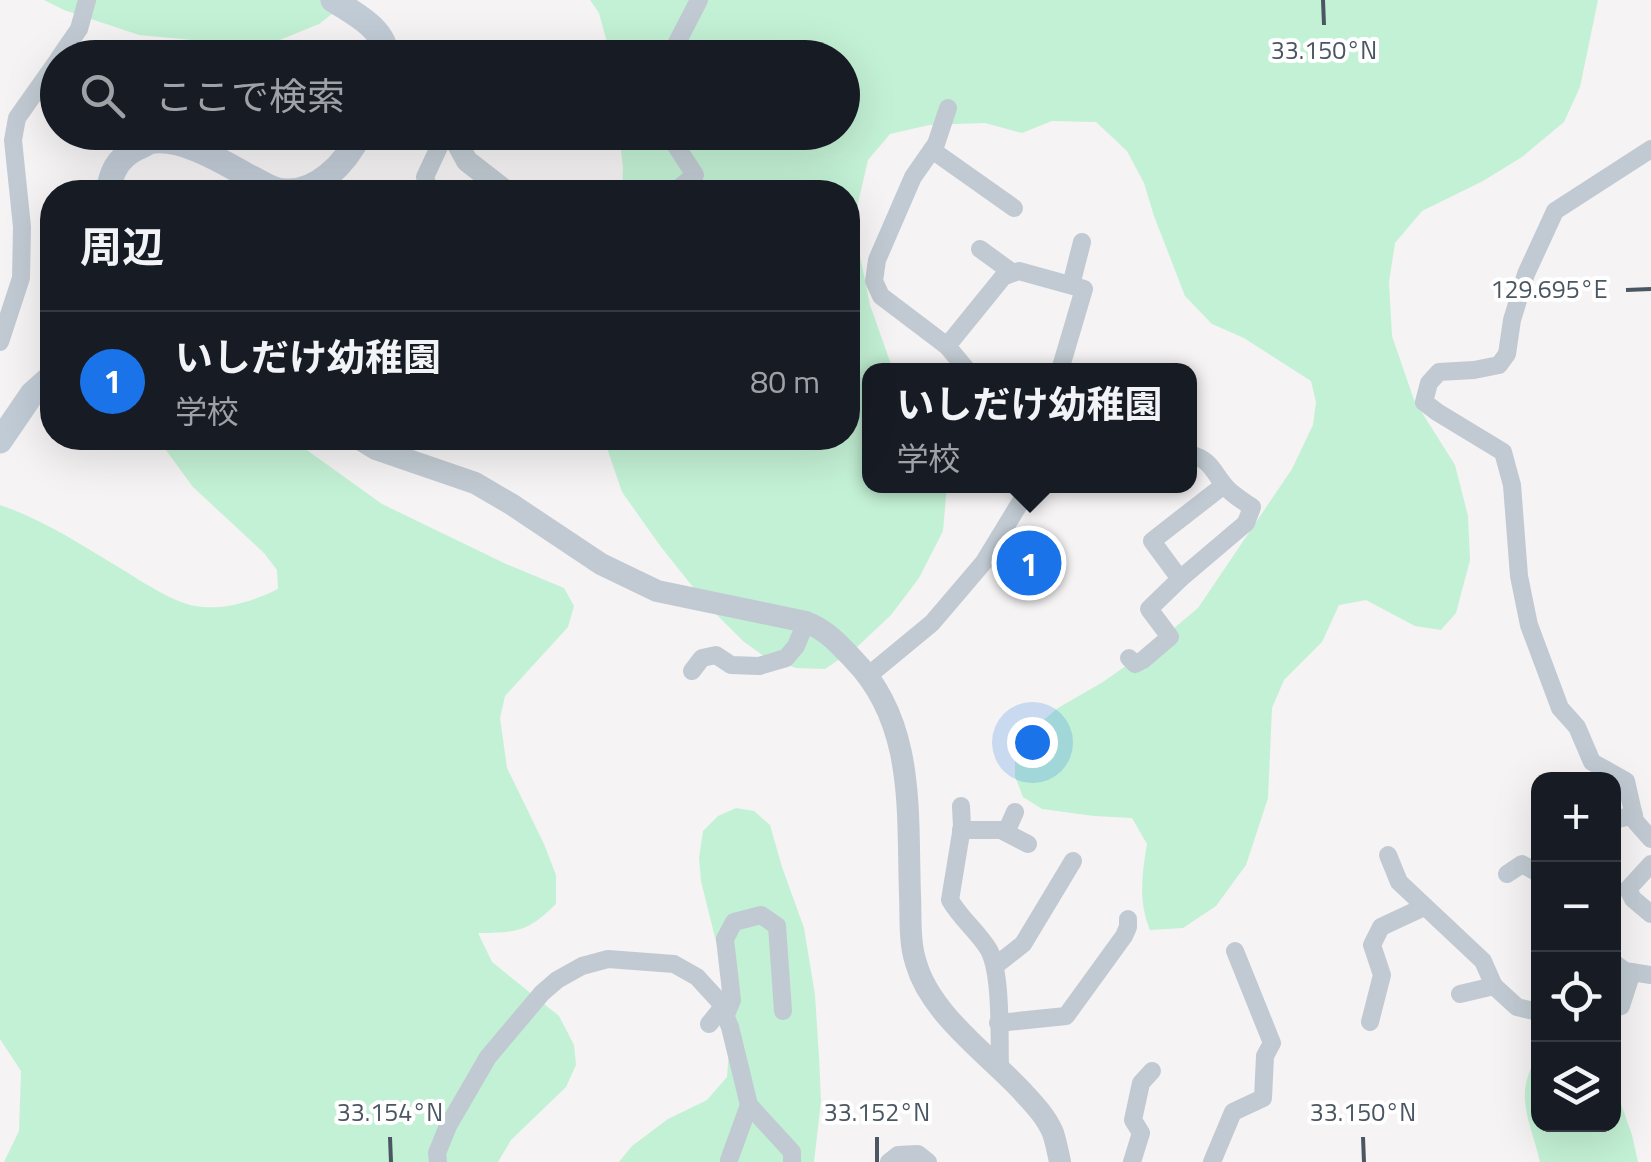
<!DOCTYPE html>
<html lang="ja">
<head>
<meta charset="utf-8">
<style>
	body { margin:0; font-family:"Titillium Web","Noto Sans JP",sans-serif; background:#242831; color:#f1f3f6 }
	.controls { position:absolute; right:30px; bottom:30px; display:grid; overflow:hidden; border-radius:20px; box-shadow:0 10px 40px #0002 }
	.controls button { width:90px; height:90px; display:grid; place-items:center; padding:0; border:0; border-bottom:2px solid #363941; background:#171b24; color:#f1f3f6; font:50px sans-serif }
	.you { position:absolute; left:1032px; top:742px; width:35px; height:35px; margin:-25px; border:8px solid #fff; border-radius:50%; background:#1a73e8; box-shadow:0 0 0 15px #1a73e833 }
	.badge { display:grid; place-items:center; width:65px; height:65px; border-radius:50%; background:#1a73e8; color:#fff; font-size:32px; font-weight:700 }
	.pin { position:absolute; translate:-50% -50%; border:5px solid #fff; box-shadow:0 2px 10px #0006 }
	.popup { position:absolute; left:862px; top:363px; width:335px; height:130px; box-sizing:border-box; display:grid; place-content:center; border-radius:20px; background:#171b24; filter:drop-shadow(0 2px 8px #0005); font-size:32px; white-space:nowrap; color:#9ea1a6 }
	.popup b { font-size:38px; color:#f1f3f6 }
	.popup::after { content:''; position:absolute; left:50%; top:100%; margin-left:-20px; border:20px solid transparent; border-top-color:#171b24 }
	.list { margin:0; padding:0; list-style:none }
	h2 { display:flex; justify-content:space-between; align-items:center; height:130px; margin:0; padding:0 40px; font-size:42px }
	h2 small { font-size:32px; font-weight:400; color:#9ea1a6 }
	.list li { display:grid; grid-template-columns:65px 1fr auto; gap:30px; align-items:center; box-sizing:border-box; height:140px; padding:0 40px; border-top:2px solid #363941 }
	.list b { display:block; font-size:38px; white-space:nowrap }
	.list p { margin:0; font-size:32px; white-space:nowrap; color:#9ea1a6 }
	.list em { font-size:32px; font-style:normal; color:#9ea1a6 }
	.icon { flex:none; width:55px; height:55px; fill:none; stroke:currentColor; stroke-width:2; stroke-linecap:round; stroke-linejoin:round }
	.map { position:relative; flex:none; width:1651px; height:1162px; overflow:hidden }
	.search { position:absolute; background:#171b24; box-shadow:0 10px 40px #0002; left:40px; top:40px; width:820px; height:110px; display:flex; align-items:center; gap:25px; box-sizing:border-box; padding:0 35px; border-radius:55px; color:#9ea1a6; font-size:38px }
	.panel { position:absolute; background:#171b24; box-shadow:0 10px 40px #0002; left:40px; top:180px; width:820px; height:270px; border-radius:40px }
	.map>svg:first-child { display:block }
	.green { fill:#c3f1d5 }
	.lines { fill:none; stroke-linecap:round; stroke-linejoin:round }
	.minor { stroke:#c1cad2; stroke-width:18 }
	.tertiary { stroke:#c1cad2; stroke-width:22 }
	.secondary { stroke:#c1cbd6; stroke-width:25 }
	.ticks { fill:none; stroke:#4a5661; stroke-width:4 }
	.ticks-label { font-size:25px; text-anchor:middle; fill:#4a5661; stroke:#fff; stroke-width:8; stroke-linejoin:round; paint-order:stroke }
</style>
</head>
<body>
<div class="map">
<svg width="1651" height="1162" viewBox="0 0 1651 1162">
	<rect width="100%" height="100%" fill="#f5f3f3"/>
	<g class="green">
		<path d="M44,0H350L319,24L270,44L213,42L139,35L64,10Z"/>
		<path d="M590,0H1598L1580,87L1564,122L1522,157L1483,181L1422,211L1395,243L1389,282L1392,336L1414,400L1455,465L1468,516L1470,560L1456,613L1441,630L1415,626L1366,600L1339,605L1322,642L1284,680L1272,708L1268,798L1246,865L1216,906L1183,928L1150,930C1138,901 1142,874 1147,844L1132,818L1094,816L1042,809L1023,797L1015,776V758L1027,734L1058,708L1103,682L1148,650L1198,608L1292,469L1313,425L1316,402L1311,381L1244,338L1212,324L1185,296L1154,216L1144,183L1127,151L1096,122L1052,121L1022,133L985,123L929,125L890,134L868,160L858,203V246L870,305L893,370H869V486H947L943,531L919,578L891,615L856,648L825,669L796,668L765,657L743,641L709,607L661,547L622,492L607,448V438H848V192H622L623,168L619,133L842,132V58L611,57L599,13Z"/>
		<path d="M157,438H290L382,504L506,564L564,588L574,606L568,627L505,696L500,718L507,768L544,844L556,875V904C526,933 518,932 478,933L492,962L559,1016L574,1045L576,1065L566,1087L511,1140L498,1162H4L19,1131L21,1071L0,1039V505C45,520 84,547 125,571C142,582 175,603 195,606C223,611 254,601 278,589L277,570L264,553L193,487Z"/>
		<path d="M736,808L754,811L770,825L782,867L804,928L815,995L819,1057L821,1101L814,1162H619L632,1146L668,1119L707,1100L727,1077L730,1036L726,982L701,881L699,858L703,831L718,816Z"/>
		<path d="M1538,1056V1124H1614V1084L1632,1135L1638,1162H1540C1531,1122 1512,1095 1538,1056Z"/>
	</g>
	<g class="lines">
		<g class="minor">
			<path d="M59,58L79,29L87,0"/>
			<path d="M669,58L699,0"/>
			<path d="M948,108L936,144L913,177L877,260L874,281L881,296L947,346L967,370"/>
			<path d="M667,132L695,175L674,192"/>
			<path d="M1651,149L1555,211L1526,274L1512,320L1507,354L1499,365L1474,370L1439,372L1429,383L1424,402L1437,412L1503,452L1512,485L1519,576L1529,625L1560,708L1577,727L1592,762L1626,781L1635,821L1651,839"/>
			<path d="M932,150L1014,208"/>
			<path d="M430,192L425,177L446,132"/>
			<path d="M980,249L1013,273"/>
			<path d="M1071,285L1082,242"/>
			<path d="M0,342L21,278L22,227L13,140L17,118L58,60"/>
			<path d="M947,346L1003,277L1013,273L1019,271L1084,289L1060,370"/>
			<path d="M1189,454C1212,460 1212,471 1225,486C1231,494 1243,501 1252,507L1246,523L1180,579L1152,541L1224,485"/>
			<path d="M1129,658L1135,664L1143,660L1170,637L1149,609L1180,579"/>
			<path d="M692,671L702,658L716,655L731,665L759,666L786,658L796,646L806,622"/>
			<path d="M869,675L932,623L984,562L1023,498L1026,486"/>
			<path d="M961,806L962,827L950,900C961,919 978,932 989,950C1002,975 999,1038 1000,1068"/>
			<path d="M1614,820L1634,815"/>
			<path d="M961,830H1007L1015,812"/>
			<path d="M1001,830L1028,844"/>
			<path d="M1388,855L1399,882L1483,961L1494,986"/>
			<path d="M1651,864L1628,889L1633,899L1651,914"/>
			<path d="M1507,874L1522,864L1538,873"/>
			<path d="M1614,963L1625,971L1651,975"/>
			<path d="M995,966L1023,944L1073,861"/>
			<path d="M1460,994L1494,986L1517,1007L1538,1012"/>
			<path d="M1614,1008L1621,1006L1632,972"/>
			<path d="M725,1017L732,1000L725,939L734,922L761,915L777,926L783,1011"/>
			<path d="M1370,1022L1382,975L1372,945L1381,927L1424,907"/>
			<path d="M998,1023L1066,1016L1124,936L1128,927V919"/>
			<path d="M709,1024L722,1008"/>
			<path d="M729,1160L749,1105"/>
			<path d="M438,1162L437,1153L448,1126L488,1057L542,993L557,980L582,966L608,959L674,964L697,977L719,1001L730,1027L749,1105L792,1152V1162"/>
			<path d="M889,1162L898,1155L918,1154L928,1162"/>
			<path d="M1132,1162L1141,1133L1133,1120L1141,1083L1152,1071"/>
			<path d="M1212,1162L1233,1112L1263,1098L1265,1056L1272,1043L1235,951"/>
		</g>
		<g class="tertiary">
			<path d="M451,132L467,161L507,192"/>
			<path d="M358,438L376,449L475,483L511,504L601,564L657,591L806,622C826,630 838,643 853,659C916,723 907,813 910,895C911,917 909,942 916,963C930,1013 986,1053 1021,1090C1033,1103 1046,1116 1053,1133C1056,1142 1058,1152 1060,1162"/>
		</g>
		<g class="secondary">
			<path d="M333,0C355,14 386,29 387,58"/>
			<path d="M108,192C111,173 117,159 135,149C136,149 148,143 149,142C180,135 223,162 250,177C259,181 268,188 278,190C315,198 347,162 361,132"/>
			<path d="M0,441L32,394L52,376"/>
		</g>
	</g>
	<path class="ticks" d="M1323,0L1324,25M1626,290L1651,289M390,1137L391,1162M877,1137V1162M1363,1137L1364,1162"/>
	<g class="ticks-label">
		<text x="1324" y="59">33.150°N</text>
		<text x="1549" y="298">129.695°E</text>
		<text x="390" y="1121">33.154°N</text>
		<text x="877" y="1121">33.152°N</text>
		<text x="1363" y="1121">33.150°N</text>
	</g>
</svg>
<div class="controls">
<button>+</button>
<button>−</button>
<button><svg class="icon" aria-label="locate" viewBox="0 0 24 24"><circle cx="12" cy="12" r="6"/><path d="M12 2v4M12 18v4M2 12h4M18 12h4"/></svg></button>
<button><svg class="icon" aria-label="layers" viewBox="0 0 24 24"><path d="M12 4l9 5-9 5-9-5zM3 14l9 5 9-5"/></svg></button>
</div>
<div class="you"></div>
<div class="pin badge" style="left:1029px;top:563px">1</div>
<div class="popup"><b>いしだけ幼稚園</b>学校</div>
<div class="search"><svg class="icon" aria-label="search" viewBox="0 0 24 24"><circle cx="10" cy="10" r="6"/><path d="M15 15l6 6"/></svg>ここで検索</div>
<section class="panel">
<h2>周辺<small></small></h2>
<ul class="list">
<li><span class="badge">1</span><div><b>いしだけ幼稚園</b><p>学校</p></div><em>80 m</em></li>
</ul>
</section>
</div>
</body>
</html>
